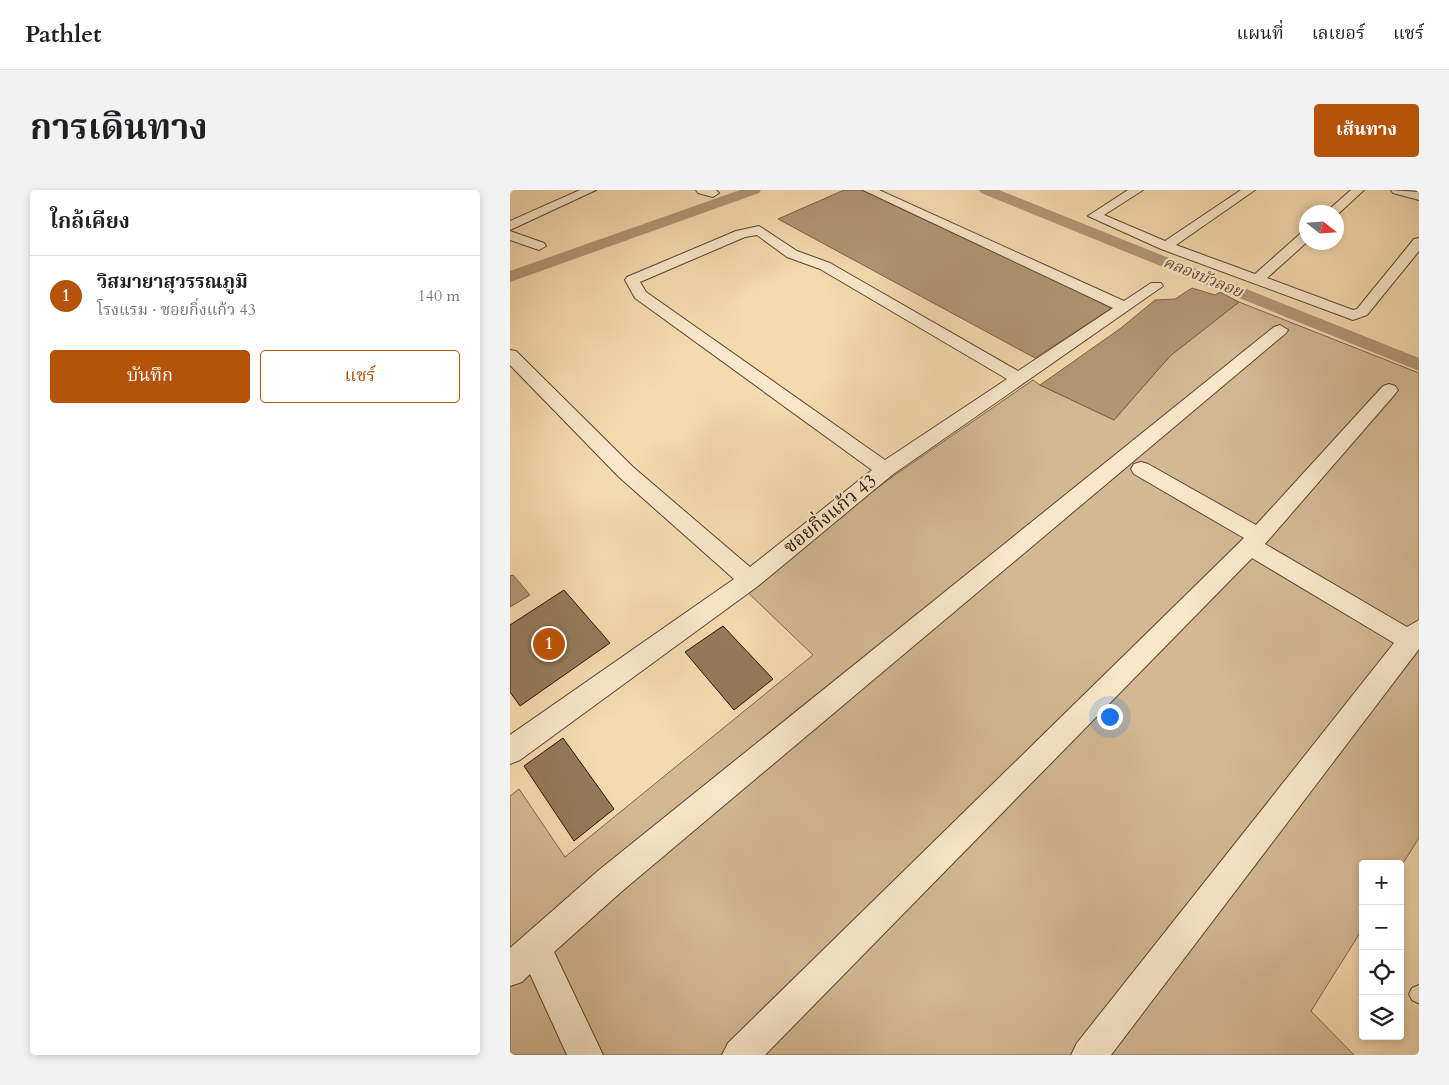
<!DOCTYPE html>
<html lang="th">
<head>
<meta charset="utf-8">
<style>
	body { margin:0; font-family:Cardo,"Noto Serif Thai",serif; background:#f2f2f2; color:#202124 }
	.controls { position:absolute; right:15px; bottom:15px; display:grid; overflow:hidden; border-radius:5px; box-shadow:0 2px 8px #0003 }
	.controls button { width:45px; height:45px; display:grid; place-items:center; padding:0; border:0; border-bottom:1px solid #e0e0e0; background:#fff; color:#202124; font:25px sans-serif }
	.compass { position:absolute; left:789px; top:15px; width:45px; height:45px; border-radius:50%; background:#fff; box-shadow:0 2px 8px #0003; rotate:107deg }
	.you { position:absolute; left:599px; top:526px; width:18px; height:18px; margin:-12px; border:4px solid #fff; border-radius:50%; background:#1a73e8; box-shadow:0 0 0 8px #1a73e833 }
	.badge { display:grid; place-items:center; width:32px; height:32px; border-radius:50%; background:#b45309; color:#fff; font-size:16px; font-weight:700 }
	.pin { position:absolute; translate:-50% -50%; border:2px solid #fff; box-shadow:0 1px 5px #0006 }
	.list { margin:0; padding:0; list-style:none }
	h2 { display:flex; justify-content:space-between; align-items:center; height:65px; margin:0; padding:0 20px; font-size:21px }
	h2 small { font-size:16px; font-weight:400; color:#757577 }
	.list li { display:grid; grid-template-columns:32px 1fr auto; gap:15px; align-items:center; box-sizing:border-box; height:80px; padding:0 20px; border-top:1px solid #e0e0e0 }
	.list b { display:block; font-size:19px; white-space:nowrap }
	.list p { margin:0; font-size:16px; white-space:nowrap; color:#757577 }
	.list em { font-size:16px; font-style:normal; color:#757577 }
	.actions { display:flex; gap:10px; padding:15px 20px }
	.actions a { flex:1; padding:11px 0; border:1px solid #b45309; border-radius:5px; text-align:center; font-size:18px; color:#b45309 }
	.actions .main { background:#b45309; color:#fff }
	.icon { flex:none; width:28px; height:28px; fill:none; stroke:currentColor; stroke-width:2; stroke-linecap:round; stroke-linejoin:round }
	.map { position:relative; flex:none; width:909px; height:865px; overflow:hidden; border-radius:5px }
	header { display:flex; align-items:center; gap:30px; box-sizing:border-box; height:70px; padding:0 25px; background:#fff; border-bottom:1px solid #e0e0e0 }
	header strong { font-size:24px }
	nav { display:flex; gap:28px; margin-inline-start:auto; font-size:18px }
	.intro { display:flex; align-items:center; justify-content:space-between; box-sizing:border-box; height:120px; padding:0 30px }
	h1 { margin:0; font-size:35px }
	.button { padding:12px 22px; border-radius:5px; background:#b45309; color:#fff; font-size:18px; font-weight:700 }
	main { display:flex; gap:30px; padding:0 30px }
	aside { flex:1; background:#fff; border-radius:5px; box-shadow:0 2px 8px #0003 }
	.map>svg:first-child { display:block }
	.green { fill:#d3b892; stroke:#80654a }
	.water { fill:#b19675; stroke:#7c6147 }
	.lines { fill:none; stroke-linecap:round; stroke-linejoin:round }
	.canal { fill:#b19675; fill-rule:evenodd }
	.building { fill:#957a5c; stroke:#2c1203 }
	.service-casing { stroke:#5e442e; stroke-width:2 }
	.minor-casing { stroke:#5e442e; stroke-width:2 }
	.service { fill:#f8e7cb; fill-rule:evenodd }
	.minor { fill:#f8e7cb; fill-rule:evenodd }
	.labels { text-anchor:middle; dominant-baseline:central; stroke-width:4.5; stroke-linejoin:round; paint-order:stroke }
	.far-water-label { font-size:16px; font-style:italic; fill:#614731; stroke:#f8e7cb }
	.street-label { font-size:19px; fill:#2c1203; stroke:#f8e7cb }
</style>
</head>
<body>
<header>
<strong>Pathlet</strong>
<nav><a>แผนที่</a><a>เลเยอร์</a><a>แชร์</a></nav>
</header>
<div class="intro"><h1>การเดินทาง</h1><a class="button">เส้นทาง</a></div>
<main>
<aside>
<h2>ใกล้เคียง<small></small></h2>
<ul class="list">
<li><span class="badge">1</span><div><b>วิสมายาสุวรรณภูมิ</b><p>โรงแรม · ซอยกิ่งแก้ว 43</p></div><em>140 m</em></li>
</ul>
<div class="actions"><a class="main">บันทึก</a><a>แชร์</a></div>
</aside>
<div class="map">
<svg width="909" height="865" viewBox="0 0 909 865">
	<rect width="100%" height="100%" fill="#f5daaf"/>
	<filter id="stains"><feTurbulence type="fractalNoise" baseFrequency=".004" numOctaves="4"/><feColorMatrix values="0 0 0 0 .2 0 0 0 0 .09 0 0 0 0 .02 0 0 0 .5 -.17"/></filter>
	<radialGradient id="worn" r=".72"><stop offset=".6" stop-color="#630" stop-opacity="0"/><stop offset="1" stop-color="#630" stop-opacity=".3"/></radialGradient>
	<path class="green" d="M729,112L909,183V648L890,678V674H853V738L801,821L844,865H0V606L9,599L55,667L303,465L231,396L385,285L523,190L530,195L604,230L660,166Z"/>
	<g class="water">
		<path d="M334,0H353L605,116L525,168L268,29Z"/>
		<path d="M682,98L705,105L710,102L729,112L660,166L604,230L530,195L611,138L645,110L665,109Z"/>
		<path d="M3,385L20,405L0,417V386Z"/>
	</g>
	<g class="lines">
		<g class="canal">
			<path d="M230,0H251L249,3L0,92V81Z"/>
			<path d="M469,0H489L909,168V181L471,3Z"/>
		</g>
	</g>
	<g class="building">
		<path d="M54,400L100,453L10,516L0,502V435Z"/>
		<path d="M213,436L263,489L224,520L175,462Z"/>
		<path d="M53,548L104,619L64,651L14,576Z"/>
	</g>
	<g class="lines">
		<defs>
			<path id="service" d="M909,795V813H908L902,810L899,804L902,798Z"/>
			<g id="minor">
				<path d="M70,0H86L0,40V31Z"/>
				<path d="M186,0H206L209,3L203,7L188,3Z"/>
				<path d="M353,0H369L614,111L641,93H651L653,96L382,285L248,396L10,570L0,574V545L224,389L109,287L0,175V160L6,161L123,277L240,377L362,280L125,108L115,90L117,87L226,41L249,36L287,61L320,73L508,181L603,118ZM247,45L277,67L310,79L497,189L375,270L136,102L130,92L235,47Z"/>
				<path d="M618,0H633L594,25L655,51L731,0H745L666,55L745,84L791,43L796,42L797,52L757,88L843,120L847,119L904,49L909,48V61L857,125L843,130L651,59L578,26Z"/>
				<path d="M841,0H854L827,25L826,22H816Z"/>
				<path d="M881,0L909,2V10L883,3Z"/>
				<path d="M0,41L34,53L36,56L29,60L0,50Z"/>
				<path d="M770,135L778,140L776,143L111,702L44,762L93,865H57L20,784L12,792L0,796V758L89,680L764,137Z"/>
				<path d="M879,194L885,196L888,200L885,204L755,354L897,437L909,430V459L601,865H561L567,853L884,453L742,368L255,865H212L218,853L734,348L624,284L621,279L624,274L631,272L638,274L746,335L873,196Z"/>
			</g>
		</defs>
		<use href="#service" class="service-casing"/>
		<use href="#minor" class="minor-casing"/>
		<use href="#service" class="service"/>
		<use href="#minor" class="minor"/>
	</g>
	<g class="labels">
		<g class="far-water-label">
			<text transform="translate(693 87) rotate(22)">คลองบัวลอย</text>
		</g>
		<g class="street-label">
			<text transform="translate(320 324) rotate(-39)">ซอยกิ่งแก้ว 43</text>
		</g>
	</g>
	<rect width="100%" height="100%" filter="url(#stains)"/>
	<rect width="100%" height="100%" fill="url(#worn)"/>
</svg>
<div class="controls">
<button>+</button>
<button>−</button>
<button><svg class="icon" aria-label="locate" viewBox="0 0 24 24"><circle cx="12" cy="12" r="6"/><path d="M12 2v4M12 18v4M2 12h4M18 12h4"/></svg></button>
<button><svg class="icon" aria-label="layers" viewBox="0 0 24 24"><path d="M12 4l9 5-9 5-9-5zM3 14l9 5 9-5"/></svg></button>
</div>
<svg class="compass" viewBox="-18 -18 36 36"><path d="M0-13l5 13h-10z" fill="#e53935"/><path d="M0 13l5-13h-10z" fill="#757577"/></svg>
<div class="you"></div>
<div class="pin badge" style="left:39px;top:454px">1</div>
</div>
</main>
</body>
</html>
